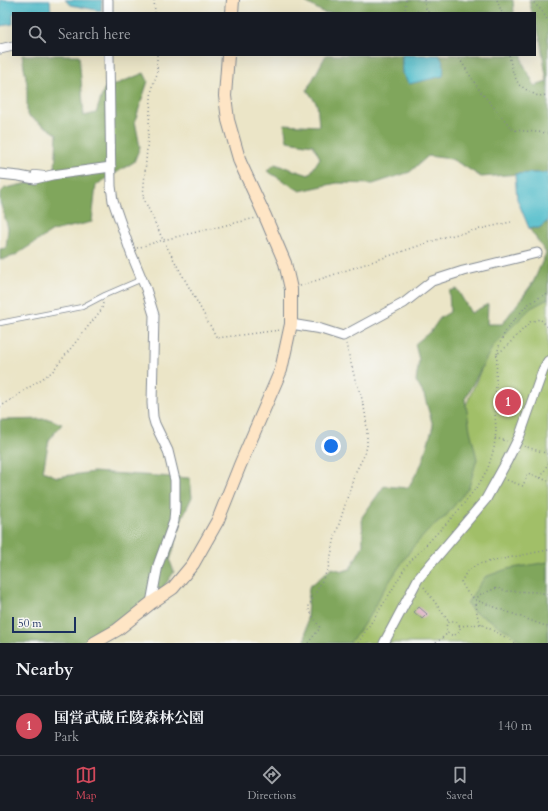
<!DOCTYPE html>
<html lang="en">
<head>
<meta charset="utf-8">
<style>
	body { margin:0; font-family:Cardo,"Noto Serif JP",serif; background:#242831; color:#f1f3f6 }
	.scale { position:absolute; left:12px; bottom:10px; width:64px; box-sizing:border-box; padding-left:4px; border:2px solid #1b2f5e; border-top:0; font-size:11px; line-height:14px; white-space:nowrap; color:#1b2f5e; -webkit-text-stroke:3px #f6f6f2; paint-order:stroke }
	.you { position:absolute; left:331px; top:446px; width:14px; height:14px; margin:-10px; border:3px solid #fff; border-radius:50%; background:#1a73e8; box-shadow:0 0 0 6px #1a73e833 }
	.badge { display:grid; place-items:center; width:26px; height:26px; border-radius:50%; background:#d1495b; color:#fff; font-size:13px; font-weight:700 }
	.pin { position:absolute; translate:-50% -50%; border:2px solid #fff; box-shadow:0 1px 4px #0006 }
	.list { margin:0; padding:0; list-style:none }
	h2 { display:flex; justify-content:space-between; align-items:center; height:52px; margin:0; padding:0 16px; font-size:17px }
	h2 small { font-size:13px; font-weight:400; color:#9ea1a6 }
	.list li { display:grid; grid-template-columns:26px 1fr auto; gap:12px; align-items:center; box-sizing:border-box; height:60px; padding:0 16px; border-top:1px solid #363941 }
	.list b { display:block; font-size:15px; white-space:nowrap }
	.list p { margin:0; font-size:13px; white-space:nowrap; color:#9ea1a6 }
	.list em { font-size:13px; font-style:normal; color:#9ea1a6 }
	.icon { flex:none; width:22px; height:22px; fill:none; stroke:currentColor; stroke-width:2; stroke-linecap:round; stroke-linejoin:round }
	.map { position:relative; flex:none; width:548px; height:643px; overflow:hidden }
	.search { position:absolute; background:#171b24; box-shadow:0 4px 16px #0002; left:12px; right:12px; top:12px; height:44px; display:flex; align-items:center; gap:10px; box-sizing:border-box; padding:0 14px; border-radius:0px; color:#9ea1a6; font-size:15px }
	.sheet { height:112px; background:#171b24 }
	nav { display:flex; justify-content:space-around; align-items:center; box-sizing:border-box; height:56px; border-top:1px solid #363941; background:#171b24; font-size:11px; color:#9ea1a6 }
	nav a { display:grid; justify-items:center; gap:2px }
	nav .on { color:#d1495b }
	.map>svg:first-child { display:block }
	.green { fill:#a1bf67; stroke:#5e7762 }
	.forest { fill:#80a65c; stroke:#4e6a5d }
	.water { fill:#51bdcb; stroke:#367694 }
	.building { fill:#ddaec3 }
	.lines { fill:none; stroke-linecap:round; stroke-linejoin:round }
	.lane-casing { stroke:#838a92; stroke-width:6 }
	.street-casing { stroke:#838a92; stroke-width:11 }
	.secondary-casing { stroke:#838a92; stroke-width:14 }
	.path { stroke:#838a92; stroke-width:1.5; stroke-dasharray:1 3; stroke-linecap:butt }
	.lane { stroke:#fff; stroke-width:4.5 }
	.street { stroke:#fff; stroke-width:9 }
	.secondary { stroke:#fee5c5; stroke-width:12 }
</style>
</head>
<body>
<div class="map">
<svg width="548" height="643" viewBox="0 0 548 643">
	<rect width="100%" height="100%" fill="#f6f6f2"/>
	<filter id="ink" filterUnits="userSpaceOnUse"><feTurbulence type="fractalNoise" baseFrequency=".025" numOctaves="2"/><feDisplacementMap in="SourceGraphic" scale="8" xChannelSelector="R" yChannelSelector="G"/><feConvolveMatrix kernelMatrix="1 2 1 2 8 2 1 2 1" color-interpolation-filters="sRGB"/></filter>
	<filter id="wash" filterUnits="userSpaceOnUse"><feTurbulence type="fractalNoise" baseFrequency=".012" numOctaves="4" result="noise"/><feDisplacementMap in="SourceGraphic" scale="16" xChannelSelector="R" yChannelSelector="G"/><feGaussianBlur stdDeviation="0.9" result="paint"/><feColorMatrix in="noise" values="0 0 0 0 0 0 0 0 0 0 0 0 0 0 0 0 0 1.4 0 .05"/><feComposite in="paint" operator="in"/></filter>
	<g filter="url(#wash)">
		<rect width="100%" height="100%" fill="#ebe5c7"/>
		<path class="green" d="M548,261V643H313L439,469L496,334Z"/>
		<g class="forest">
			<path d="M302,0H513L514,13H324Z"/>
			<path d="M529,0H548V173H532L481,177L464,166L451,159L428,156L410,172L373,184L337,183L300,191L267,171L275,164L309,175L320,158L313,145L287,141L284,124L319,126L317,104L307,90L326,55H402V73L441,58L439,55H522L523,63L535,86L547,82L540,39L535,22V13H532Z"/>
			<path d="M22,55H79L84,116L96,113L104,89L144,73L148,81L135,121L140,147L134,162L96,185L92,222L53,231L14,256L0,260V249L6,248L8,228L0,202V193L5,188L39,181L55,170L57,134L27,115V84Z"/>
			<path d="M548,221V299L531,308L493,346L465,399L470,430L477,459L469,487L445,517L430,529L412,548L381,594L374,609L357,634L349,643H305L309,587L332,568L343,571L350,569L363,545L362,517L384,486L408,488L422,463L433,426L424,395L416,381L419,360L415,344L431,331L440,318L450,312L449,291L457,289L471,313L488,304L487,324H502L532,285L546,253L529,228H539Z"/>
			<path d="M49,419L62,424L49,440L43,471L57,477L93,472L190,478L192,497L182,518L170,561L174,572L145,614L117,630L76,643H0V420Z"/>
			<path d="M548,562V643H523L510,632L498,626L490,620L472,611L467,603L485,577L507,569Z"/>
		</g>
		<g class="water">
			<path d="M0,0H50L51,13H13V24L0,26Z"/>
			<path d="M65,0H102L101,11L71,5Z"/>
			<path d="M402,55H439C444,62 444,68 443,76L409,84L402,73Z"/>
			<path d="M532,173H548V221L539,228H529L517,199L515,174Z"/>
		</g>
		<g id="blocks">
			<path class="building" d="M419,607L427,614L422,619L414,612Z"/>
		</g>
	</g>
	<g filter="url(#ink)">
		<use href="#blocks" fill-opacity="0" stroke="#838a92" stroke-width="1"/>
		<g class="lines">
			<defs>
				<g id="lane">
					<path d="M34,173L44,174"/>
					<path d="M0,323L82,307L105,295L142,279"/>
				</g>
				<g id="street">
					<path d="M108,13V0"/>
					<path d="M0,49L13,46"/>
					<path d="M109,55L111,186L113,201L131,253L146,289L154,315L152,403L153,417L155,424L168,451L175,480V507L174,521L158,565L151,603"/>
					<path d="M0,174L19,176L35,179L52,175L111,167"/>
					<path d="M291,324L321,329L343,336L404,303L432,281L463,271L537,253"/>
					<path d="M384,643L418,579L486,499L507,461L520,435L543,370L548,361"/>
				</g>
				<g id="secondary">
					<path d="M232,13L233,0"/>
					<path d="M94,643L117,630L151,603L173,588L193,564L218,520L240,465L281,370L291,324V289L285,263L265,216L240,162L228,120L225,96L228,55"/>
				</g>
			</defs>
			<use href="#lane" class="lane-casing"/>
			<use href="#street" class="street-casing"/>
			<use href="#secondary" class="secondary-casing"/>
			<g class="path">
				<path d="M154,0L155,13"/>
				<path d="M424,0L426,9L429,13"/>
				<path d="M497,0L502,13"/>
				<path d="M531,0L542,11L548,21"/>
				<path d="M405,13L416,11L424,13"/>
				<path d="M405,13L406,0"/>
				<path d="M157,55V74L152,87L143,197L163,240L217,338L280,330"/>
				<path d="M457,55L480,91L513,130L548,133"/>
				<path d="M509,55L513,73L519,85L532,93L538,96L548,95"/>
				<path d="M137,248L163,240L256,218"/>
				<path d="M300,286L445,237L511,222"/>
				<path d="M497,354L500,343L506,330L527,305L540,297L548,294"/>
				<path d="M0,407L52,372L102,309L103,303"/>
				<path d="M495,438L507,441"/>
				<path d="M524,446L548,454"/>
				<path d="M541,478L548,463"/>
				<path d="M507,480L523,486L528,473L548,481"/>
				<path d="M548,550L478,564L467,571L461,582L467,592L476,600L548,627"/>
				<path d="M424,587L449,622"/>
				<circle cx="453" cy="628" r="7"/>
				<path d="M481,624L477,615L476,600L479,595L497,588L507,591L537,592L548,594"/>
				<path d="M459,626L481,624L516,643"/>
				<path d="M308,643L320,628L308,608L328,569L335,537L355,473L365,454L367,446V429L365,412L361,395L355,379L346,344"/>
				<path d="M358,643L389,595L406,566L458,511L479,484L488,468L494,448L496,431L495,412L497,354L506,347L530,322L540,319L548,327"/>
				<path d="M436,643L448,633"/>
			</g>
			<use href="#lane" class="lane"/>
			<use href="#street" class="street"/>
			<use href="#secondary" class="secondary"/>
		</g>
	</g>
</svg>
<div class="scale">50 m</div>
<div class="you"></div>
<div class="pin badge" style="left:508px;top:402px">1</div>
<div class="search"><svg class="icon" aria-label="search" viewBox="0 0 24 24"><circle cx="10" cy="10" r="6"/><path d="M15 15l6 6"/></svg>Search here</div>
</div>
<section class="sheet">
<h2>Nearby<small></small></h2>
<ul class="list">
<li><span class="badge">1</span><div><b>国営武蔵丘陵森林公園</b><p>Park</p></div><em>140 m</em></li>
</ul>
</section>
<nav>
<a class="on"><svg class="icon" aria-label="map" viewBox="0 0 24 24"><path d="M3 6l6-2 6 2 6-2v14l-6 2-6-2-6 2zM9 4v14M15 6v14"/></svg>Map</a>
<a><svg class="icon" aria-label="directions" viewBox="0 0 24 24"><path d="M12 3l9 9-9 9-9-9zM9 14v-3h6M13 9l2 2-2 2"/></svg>Directions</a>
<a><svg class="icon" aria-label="saved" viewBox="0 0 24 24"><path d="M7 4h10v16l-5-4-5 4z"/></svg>Saved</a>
</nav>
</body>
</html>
